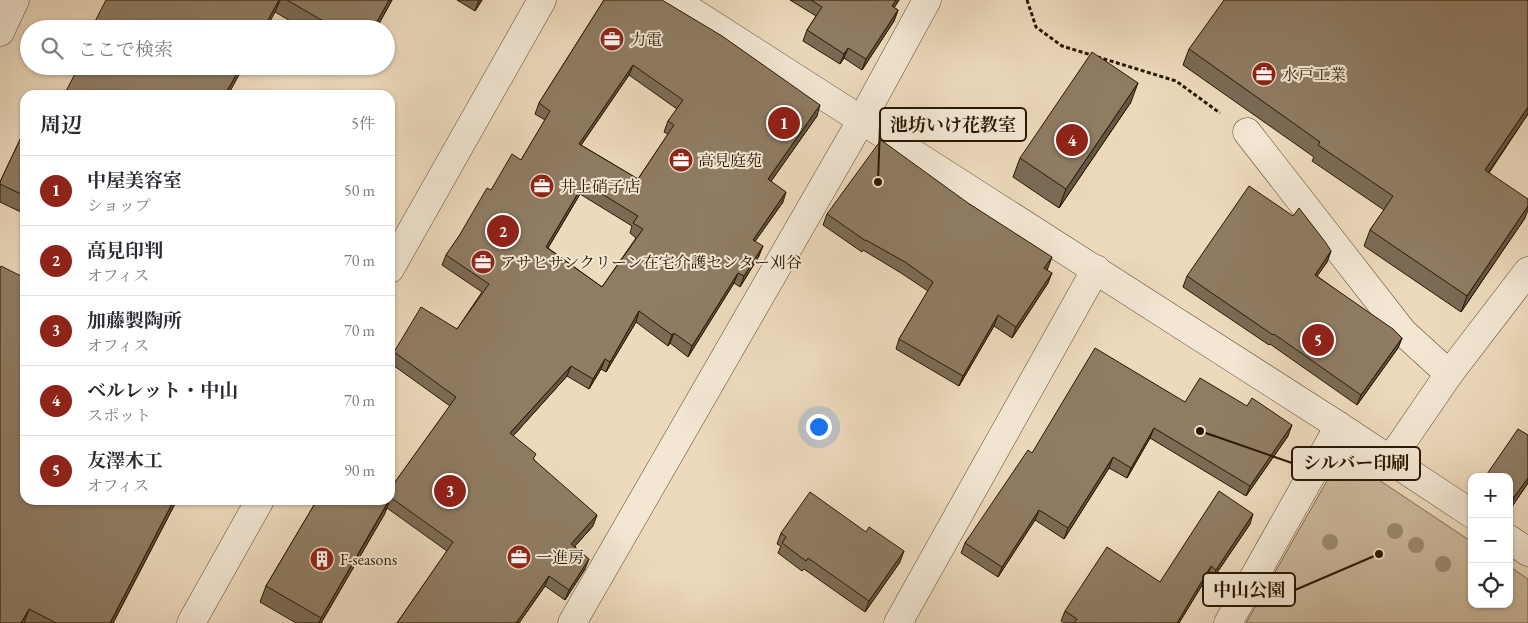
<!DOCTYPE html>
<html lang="ja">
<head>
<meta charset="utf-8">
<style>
	body { margin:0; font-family:"EB Garamond","Noto Serif JP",serif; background:#f2f2f3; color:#2b2b33 }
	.controls { position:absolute; right:15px; bottom:15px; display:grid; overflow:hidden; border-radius:10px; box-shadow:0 1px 4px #0004 }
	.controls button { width:45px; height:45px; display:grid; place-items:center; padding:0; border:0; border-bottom:1px solid #e1e1e2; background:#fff; color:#2b2b33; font:25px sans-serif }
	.you { position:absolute; left:818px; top:426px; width:18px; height:18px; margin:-12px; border:4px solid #fff; border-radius:50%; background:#1a73e8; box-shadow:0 0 0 8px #1a73e833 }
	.badge { display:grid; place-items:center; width:32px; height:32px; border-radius:50%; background:#8f2418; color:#fff; font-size:16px; font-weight:700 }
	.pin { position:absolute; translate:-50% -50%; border:2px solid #fff; box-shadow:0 1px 5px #0006 }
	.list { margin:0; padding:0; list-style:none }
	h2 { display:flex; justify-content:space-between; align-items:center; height:65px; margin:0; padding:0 20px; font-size:21px }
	h2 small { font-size:16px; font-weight:400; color:#7c7c81 }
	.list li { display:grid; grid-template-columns:32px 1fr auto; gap:15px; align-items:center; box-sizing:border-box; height:70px; padding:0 20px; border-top:1px solid #e1e1e2 }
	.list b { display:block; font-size:19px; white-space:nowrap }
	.list p { margin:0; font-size:16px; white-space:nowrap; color:#7c7c81 }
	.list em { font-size:16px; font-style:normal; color:#7c7c81 }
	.icon { flex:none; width:28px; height:28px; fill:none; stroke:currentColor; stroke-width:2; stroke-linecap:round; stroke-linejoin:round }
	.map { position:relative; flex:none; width:1528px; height:623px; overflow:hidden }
	.search { position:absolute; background:#fff; box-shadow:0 1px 4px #0004; left:20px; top:20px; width:375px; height:55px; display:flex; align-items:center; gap:12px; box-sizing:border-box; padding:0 18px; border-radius:28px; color:#7c7c81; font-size:19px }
	.panel { position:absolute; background:#fff; box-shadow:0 1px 4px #0004; left:20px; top:90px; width:375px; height:415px; border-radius:15px }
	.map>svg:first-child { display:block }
	.green { fill:#ccb99d; stroke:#7a684f }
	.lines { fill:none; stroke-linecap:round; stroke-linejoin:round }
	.minor-casing { stroke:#5a4830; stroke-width:29 }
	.path { stroke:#291701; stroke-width:3; stroke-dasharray:4 2.5; stroke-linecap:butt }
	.minor { stroke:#f3e7d4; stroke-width:28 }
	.tree { fill:#9c8a6f }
	.wall { fill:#7b6b55; stroke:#291701; fill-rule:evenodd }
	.shaded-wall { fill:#645745; stroke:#291701 }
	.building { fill:#8f7c63; stroke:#291701; fill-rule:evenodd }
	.labels { text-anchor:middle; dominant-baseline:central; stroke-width:4; stroke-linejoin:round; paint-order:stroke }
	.poi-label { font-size:16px; fill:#291701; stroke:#f3e7d4; text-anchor:start }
	.leader { fill:none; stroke:#291701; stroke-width:2 }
	.callout-dot { fill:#291701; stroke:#f3e7d4; stroke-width:2 }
	.callout { fill:#f3e7d4; stroke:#291701; stroke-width:2 }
	.callout-label { font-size:18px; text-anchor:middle; font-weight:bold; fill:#291701 }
</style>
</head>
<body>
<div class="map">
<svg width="1528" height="623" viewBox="0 0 1528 623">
	<rect width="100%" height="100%" fill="#eddabd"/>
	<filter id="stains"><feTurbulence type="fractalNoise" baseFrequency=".004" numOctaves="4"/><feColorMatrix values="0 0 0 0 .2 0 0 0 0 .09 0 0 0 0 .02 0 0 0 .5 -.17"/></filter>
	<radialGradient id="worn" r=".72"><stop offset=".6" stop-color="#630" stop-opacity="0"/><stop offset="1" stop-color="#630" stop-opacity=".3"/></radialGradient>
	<path class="green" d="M1352,462L1472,542V604H1509V566L1528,579V623H1246L1336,465Z"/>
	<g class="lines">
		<defs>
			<g id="minor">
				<path d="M674,0L1339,426L1472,514"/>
				<path d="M0,32L15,0"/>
				<path d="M1247,132L1403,332L1449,374"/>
				<path d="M390,269L542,0"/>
				<path d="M1390,460L1449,374L1528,271"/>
				<path d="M1509,539L1528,552"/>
				<path d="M191,623L260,500"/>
				<path d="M572,623L861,121L927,0"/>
				<path d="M898,623L1096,269"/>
				<path d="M1228,623L1339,426"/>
			</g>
		</defs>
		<use href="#minor" class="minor-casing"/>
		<path class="path" d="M1027,0L1036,27L1062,46L1176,81L1220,113"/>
		<use href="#minor" class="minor"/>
	</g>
	<g class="tree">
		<circle cx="1395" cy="531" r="8"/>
		<circle cx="1330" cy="542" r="8"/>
		<circle cx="1416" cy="545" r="8"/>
		<circle cx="1443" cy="564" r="8"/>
	</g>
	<g class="wall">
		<path d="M106,0H392L376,29H304L275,12Z"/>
		<path d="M457,0H482L475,11Z"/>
		<path d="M604,0L817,116L771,181L783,202L755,241L759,256L740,287L734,283L688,357L670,343L668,346L636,322L606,372L601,369L589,389L567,376L513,436L593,526L575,546L585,569L565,600L545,586L519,623H397L447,551L387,508L384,515L321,623H296L260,602L266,586L317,500H390V489L450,406L390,363L394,352L457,329L482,292L442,265L446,255L491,190L521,160L545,120L535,114L539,103ZM629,75L677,109L668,121L664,132L668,134L638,179L581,145ZM580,194L632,226L630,233L636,238L602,287L548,248Z"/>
		<path d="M790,0H899L894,8L898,10L894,21L862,70L844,58L840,64L803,41L807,30L816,16Z"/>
		<path d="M1189,49L1528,114L1489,173L1525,218L1461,312L1364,246L1370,230L1384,210L1312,161L1314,157L1183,65Z"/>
		<path d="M1131,102L1059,208L1013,177L1020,158Z"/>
		<path d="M25,129V214L0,202V182Z"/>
		<path d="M827,214L1048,268L1047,270L1048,283L1012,338L994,326L959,386L896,349L899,339L928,291L901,273L863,250L862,252L823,225Z"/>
		<path d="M1331,251L1327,262L1317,276L1402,338L1398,348L1357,405L1270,344L1269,345L1183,287L1187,276Z"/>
		<path d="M1185,402L1288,436L1246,496L1150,438L1127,478L1109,468L1064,539L1035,520L998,577L961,553L965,543L1032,453Z"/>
		<path d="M1528,435V483L1511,508L1509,507V477Z"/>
		<path d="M25,500H177L113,623H0Z"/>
		<path d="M1250,524L1212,580L1207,577L1179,623H1064L1061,621L1065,611L1160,582Z"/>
		<path d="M781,533L900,562L865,612L804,569L802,571L778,553L781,546L777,544Z"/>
	</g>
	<g class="shaded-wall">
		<path d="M279,0H280L275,12L266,29H263Z"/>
		<path d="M389,0H392L376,29H373Z"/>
		<path d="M479,0H482L475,11Z"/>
		<path d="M896,0H899L888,17L892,6Z"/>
		<path d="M898,10L894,21L862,70L866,59Z"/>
		<path d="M848,48L844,58L840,64L844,54Z"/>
		<path d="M633,65L629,75L575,154L579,144Z"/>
		<path d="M241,66H244L228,95H225Z"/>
		<path d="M1138,83L1131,102L1059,208L1066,189Z"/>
		<path d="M820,105L817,116L765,190L768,179Z"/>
		<path d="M1528,107V114L1479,186L1485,170Z"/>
		<path d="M584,183L580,194L542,258L546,247Z"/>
		<path d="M786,192L783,202L749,250L753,240Z"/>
		<path d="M1528,206V210L1525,218L1461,312L1467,296Z"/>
		<path d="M763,246L759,256L740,287L744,276Z"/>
		<path d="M1331,251L1327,262L1311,285L1315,275Z"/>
		<path d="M1052,257L1048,268L1040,279L1044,268Z"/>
		<path d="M738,273L734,283L688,357L692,346Z"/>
		<path d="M1052,273L1048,283L1012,338L1016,327Z"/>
		<path d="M639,311L636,322L606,372L610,362Z"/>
		<path d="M998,315L994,326L959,386L963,376Z"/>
		<path d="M674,333L670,343L668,346L672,335Z"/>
		<path d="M1402,338L1398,348L1357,405L1361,395Z"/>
		<path d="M605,359L601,369L589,389L593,379Z"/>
		<path d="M571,366L567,376L506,444L510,433Z"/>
		<path d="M1292,425L1288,436L1246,496L1250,486Z"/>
		<path d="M1154,428L1150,438L1127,478L1131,468Z"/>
		<path d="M1113,457L1109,468L1064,539L1068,528Z"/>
		<path d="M1528,478V483L1511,508L1514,497Z"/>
		<path d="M174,500H177L113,623H110Z"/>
		<path d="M390,500L384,515L321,623H319L321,618Z"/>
		<path d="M1039,510L1035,520L998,577L1002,567Z"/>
		<path d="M1253,514L1250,524L1212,580L1216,570Z"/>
		<path d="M597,515L593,526L568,554L571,544Z"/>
		<path d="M904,551L900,562L865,612L869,601Z"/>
		<path d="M589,559L585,569L565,600L569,590Z"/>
		<path d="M1211,566L1207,577L1179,623H1177Z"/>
		<path d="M549,576L545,586L519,623H516Z"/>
		<path d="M29,609L24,623H21Z"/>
	</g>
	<g class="building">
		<path d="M106,0H279L263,29H91Z"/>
		<path d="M287,0H389L373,29H337Z"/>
		<path d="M604,0H662L722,36L820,105L768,179L786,192L753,240L763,246L744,276L738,273L692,346L674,333L672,335L639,311L610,362L605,359L593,379L571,366L510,433L536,454L533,459L597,515L571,544L589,559L569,590L549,576L516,623H397L453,542L390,497V489L456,397L394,352L421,307L457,329L489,284L446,255L459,236L487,188L491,190L512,154L521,160L550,111L539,103ZM633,65L683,100L668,121L674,125L638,179L579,144ZM584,183L638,216L633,223L643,229L602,287L546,247Z"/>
		<path d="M811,0H896L892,6L898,10L866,59L848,48L844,54L807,30L822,7Z"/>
		<path d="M1224,0H1528V107L1485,170L1528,199V206L1467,296L1370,230L1393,196L1318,145L1320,142L1189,49Z"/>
		<path d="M1092,52L1138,83L1066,189L1020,158Z"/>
		<path d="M79,66H241L225,95H64Z"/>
		<path d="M25,129V196L0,184V182Z"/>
		<path d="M881,140L968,203L1052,257L1044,268L1052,273L1016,327L998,315L963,376L899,339L933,282L905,262L866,240V241L827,214Z"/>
		<path d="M1249,186L1293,216L1299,208L1326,243L1331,251L1315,275L1393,329L1402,338L1361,395L1274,334L1273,335L1187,276Z"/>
		<path d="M1,266L25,278V500H174L110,623H56L29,609L21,623H0V268Z"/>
		<path d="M1095,348L1185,402L1200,378L1247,406L1252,398L1292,425L1250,486L1154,428L1131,468L1113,457L1068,528L1039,510L1002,567L965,543L1028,450L1032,453Z"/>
		<path d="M1518,429L1528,435V478L1514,497L1509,493V477H1485Z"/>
		<path d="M1219,491L1253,514L1216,570L1211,566L1177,623H1074L1077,619L1065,611L1107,547L1160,582Z"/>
		<path d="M810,492L866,532L869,527L904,551L869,601L808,558L806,561L782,543L786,537L781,533Z"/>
		<path d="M317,500H389L321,618L266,586Z"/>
	</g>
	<defs>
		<symbol id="office-disc" viewBox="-11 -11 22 22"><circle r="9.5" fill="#8f2418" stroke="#f3e7d4"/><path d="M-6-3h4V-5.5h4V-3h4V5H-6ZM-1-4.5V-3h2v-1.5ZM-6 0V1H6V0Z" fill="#fff"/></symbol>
		<symbol id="building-disc" viewBox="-11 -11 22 22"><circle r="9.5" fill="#8f2418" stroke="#f3e7d4"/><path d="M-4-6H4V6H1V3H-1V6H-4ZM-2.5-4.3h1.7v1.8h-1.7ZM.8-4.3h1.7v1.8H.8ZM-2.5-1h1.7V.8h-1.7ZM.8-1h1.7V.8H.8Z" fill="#fff"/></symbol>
	</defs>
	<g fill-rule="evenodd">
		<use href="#office-disc" x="598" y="25" width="28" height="28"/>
		<use href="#office-disc" x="1250" y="60" width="28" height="28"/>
		<use href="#office-disc" x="667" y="146" width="28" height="28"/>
		<use href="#office-disc" x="528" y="172" width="28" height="28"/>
		<use href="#office-disc" x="469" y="248" width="28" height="28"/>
		<use href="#office-disc" x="505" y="543" width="28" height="28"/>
		<use href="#building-disc" x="308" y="545" width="28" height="28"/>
	</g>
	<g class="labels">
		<g class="poi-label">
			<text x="630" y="39">力電</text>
			<text x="1282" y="74">水戸工業</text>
			<text x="698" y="160">高見庭苑</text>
			<text x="560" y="186">井上硝子店</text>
			<text x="500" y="262">アサヒサンクリーン在宅介護センター刈谷</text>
			<text x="536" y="557">一進房</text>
			<text x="340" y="559">F-seasons</text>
		</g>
	</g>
	<path class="leader" d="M878 182L880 125M1200 431L1292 463M1379 554L1295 590"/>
	<g class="callout-dot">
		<circle cx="878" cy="182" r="5"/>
		<circle cx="1200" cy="431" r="5"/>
		<circle cx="1379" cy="554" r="5"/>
	</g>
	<g class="callout">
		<rect x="880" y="108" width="146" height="33" rx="5"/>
		<rect x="1292" y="447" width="128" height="33" rx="5"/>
		<rect x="1203" y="573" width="92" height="33" rx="5"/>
	</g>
	<g class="callout-label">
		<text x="953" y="131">池坊いけ花教室</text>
		<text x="1356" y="469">シルバー印刷</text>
		<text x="1249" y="596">中山公園</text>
	</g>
	<rect width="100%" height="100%" filter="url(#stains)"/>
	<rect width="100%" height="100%" fill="url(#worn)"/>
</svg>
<div class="controls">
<button>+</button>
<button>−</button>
<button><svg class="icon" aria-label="locate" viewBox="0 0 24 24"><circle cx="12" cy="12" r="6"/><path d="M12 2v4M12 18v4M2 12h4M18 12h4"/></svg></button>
</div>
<div class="you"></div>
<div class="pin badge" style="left:784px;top:123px">1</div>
<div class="pin badge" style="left:503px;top:231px">2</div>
<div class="pin badge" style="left:450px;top:491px">3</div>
<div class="pin badge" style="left:1072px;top:140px">4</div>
<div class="pin badge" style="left:1318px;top:340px">5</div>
<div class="search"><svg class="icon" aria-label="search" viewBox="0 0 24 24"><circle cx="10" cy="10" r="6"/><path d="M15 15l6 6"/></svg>ここで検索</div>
<section class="panel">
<h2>周辺<small>5件</small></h2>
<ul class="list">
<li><span class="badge">1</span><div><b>中屋美容室</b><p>ショップ</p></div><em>50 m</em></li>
<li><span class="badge">2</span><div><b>高見印判</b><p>オフィス</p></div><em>70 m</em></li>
<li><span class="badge">3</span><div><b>加藤製陶所</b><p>オフィス</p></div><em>70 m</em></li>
<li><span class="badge">4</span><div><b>ベルレット・中山</b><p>スポット</p></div><em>70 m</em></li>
<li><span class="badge">5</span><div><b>友澤木工</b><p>オフィス</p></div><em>90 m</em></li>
</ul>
</section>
</div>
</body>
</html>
